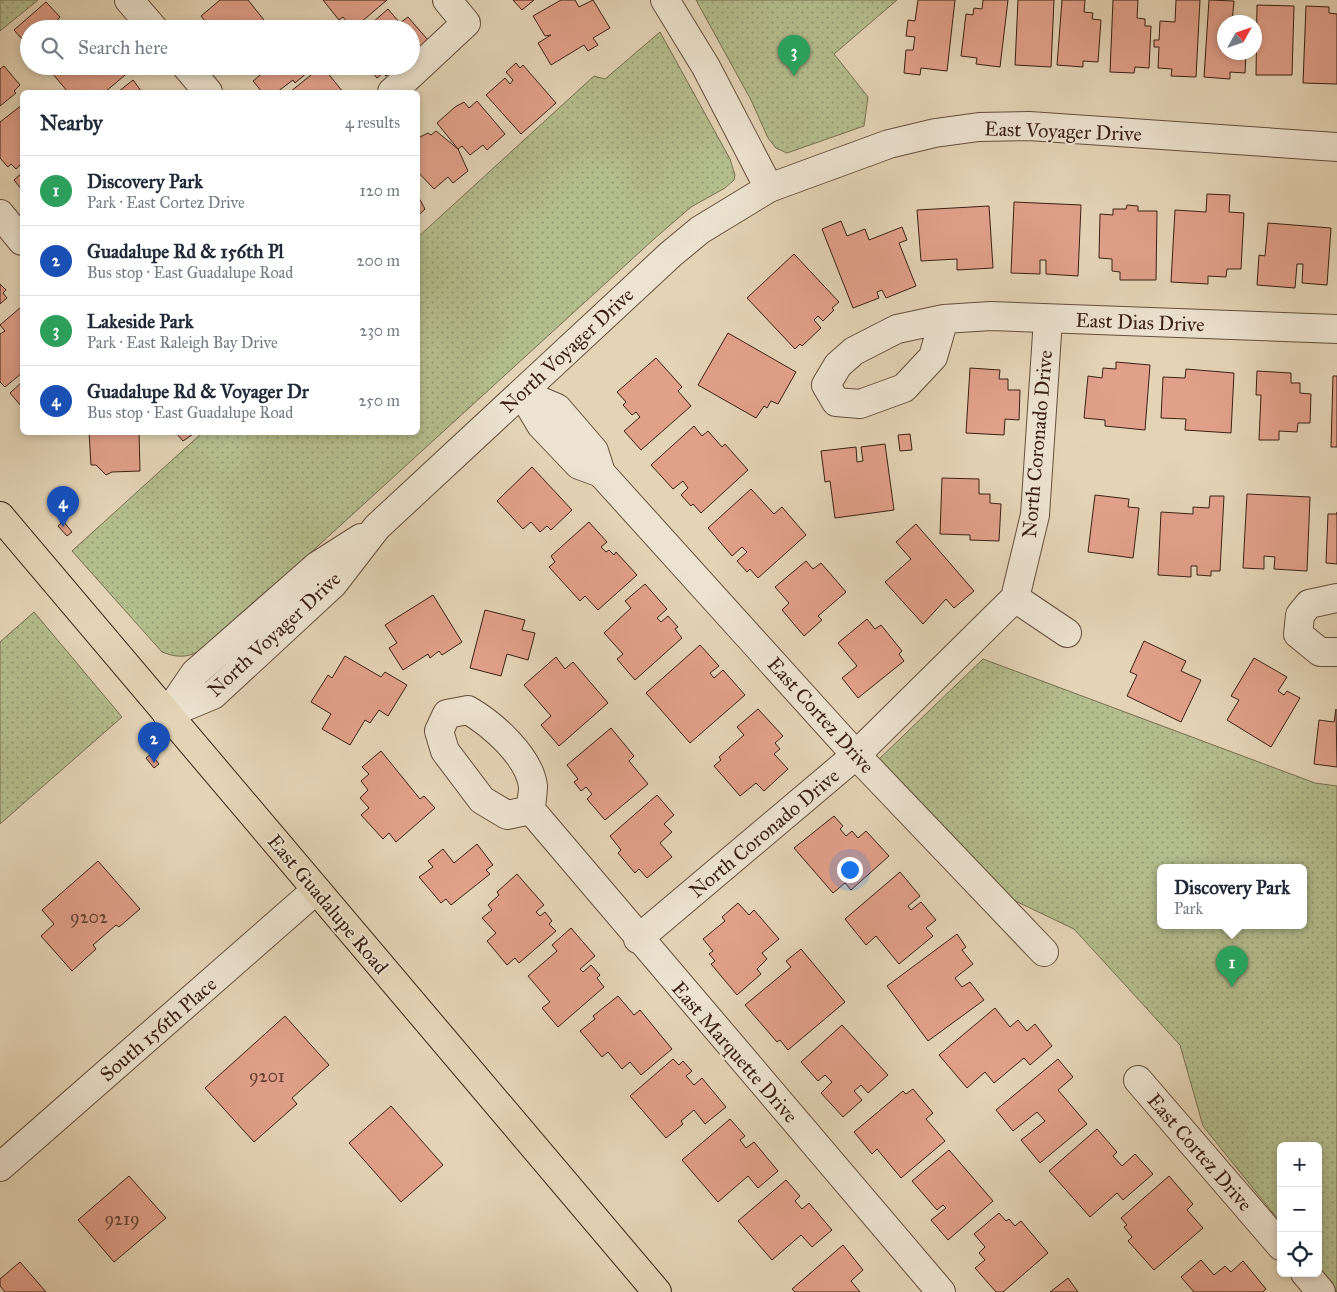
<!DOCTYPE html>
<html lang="en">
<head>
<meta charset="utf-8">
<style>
	body { margin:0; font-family:"IM FELL Great Primer",serif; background:#f2f2f3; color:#1f2937 }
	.controls { position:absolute; right:15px; bottom:15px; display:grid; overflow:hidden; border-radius:8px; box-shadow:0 2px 8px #0003 }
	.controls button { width:45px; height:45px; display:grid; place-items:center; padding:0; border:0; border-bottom:1px solid #e0e1e3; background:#fff; color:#1f2937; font:25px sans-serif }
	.compass { position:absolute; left:1217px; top:15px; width:45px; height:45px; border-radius:50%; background:#fff; box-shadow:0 2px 8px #0003; rotate:50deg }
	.you { position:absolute; left:849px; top:869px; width:18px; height:18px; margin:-12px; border:4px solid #fff; border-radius:50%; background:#1a73e8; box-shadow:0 0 0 8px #1a73e833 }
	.badge { display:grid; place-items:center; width:32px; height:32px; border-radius:50%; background:#8f2418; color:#fff; font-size:16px; font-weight:700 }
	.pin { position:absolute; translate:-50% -41px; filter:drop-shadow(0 1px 2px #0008) }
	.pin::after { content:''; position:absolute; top:26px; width:18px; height:15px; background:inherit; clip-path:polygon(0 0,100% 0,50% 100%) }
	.popup { position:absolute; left:1157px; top:864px; width:150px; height:65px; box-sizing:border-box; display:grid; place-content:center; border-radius:8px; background:#fff; filter:drop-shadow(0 1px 4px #0005); font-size:16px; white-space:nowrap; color:#747a83 }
	.popup b { font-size:19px; color:#1f2937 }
	.popup::after { content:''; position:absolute; left:50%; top:100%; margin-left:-10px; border:10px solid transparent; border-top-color:#fff }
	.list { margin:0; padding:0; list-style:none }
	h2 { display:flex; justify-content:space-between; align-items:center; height:65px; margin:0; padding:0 20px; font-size:21px }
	h2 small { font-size:16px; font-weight:400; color:#747a83 }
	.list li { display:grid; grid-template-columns:32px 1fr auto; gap:15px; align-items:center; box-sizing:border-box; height:70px; padding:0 20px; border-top:1px solid #e0e1e3 }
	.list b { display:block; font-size:19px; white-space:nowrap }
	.list p { margin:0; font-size:16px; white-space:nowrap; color:#747a83 }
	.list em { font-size:16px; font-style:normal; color:#747a83 }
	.icon { flex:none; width:28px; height:28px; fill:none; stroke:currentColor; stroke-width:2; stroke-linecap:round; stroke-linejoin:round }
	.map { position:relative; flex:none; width:1337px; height:1292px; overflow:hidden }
	.search { position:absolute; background:#fff; box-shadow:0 2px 8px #0003; left:20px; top:20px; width:400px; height:55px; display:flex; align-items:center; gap:12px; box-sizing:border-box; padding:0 18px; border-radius:28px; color:#747a83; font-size:19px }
	.panel { position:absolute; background:#fff; box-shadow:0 2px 8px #0003; left:20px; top:90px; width:400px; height:345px; border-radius:8px }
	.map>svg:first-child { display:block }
	.park { fill:url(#park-dots); stroke:#776f51; fill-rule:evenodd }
	.building { fill:#e1a08a; stroke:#3a2114 }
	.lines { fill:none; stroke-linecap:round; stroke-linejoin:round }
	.minor-casing { stroke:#644e3c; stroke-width:30 }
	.major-casing { stroke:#3a2114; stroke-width:30 }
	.minor { stroke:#ede3d0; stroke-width:28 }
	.major { stroke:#e4d4b6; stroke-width:28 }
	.labels { text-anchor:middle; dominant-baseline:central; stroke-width:4; stroke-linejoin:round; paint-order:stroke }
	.number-label { font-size:18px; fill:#644132 }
	.street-label { font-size:20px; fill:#3a2114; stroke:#ede3d0 }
</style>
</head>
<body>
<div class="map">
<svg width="1337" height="1292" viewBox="0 0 1337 1292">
	<defs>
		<pattern id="park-dots" width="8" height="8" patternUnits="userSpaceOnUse" patternTransform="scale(1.25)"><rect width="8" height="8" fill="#b4bd8e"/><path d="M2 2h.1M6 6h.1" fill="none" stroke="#939973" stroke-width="1.8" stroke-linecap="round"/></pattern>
	</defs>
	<rect width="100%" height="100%" fill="#e4d4b6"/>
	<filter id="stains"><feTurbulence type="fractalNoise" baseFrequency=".004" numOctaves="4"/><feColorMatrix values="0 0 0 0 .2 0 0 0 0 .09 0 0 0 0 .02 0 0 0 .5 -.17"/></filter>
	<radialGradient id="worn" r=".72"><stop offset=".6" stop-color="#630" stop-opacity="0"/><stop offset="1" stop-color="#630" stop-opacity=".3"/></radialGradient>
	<g class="park">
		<path d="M0,0H38L0,31Z"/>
		<path d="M696,0H897L834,54L868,97L864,126L787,153L776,148L768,138L751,100Z"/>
		<path d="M660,32L730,159L735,175L734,180L725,188L691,207L654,239L215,640C196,655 185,661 162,652L72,551L202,433L418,432V237L594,76L605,79Z"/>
		<path d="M34,612L122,717L0,824V642Z"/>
		<path d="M983,659L1315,783L1337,786V1292L1318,1270V1146H1281V1223L1203,1126L1180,1045L1074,929L1007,897L876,762ZM1161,868H1303V926H1161Z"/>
	</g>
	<g class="building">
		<path d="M220,0H248L268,25L263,29H212L201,16Z"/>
		<path d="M323,0H387L353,29L343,17L339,20Z"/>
		<path d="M513,0H534L522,10Z"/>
		<path d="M561,0H575L579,7L593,0L610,28L593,38L598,45L588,51L584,45L551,65L538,43L551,35L545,36L533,16Z"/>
		<path d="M918,0H955L947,71L921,68L920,75L904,73L906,50H913L915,37L906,36L908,20L915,21Z"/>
		<path d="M983,0H1008L1000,67L976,64L977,58L961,56L966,14L973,15L974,8L982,9Z"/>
		<path d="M1018,0H1054L1051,67L1015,65Z"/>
		<path d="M1062,0H1085L1084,12L1093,13L1092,19L1101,20L1098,62L1083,61V67L1057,65Z"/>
		<path d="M1113,0H1138L1137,18L1145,19V26H1151L1149,68L1135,67L1134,73L1110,72Z"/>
		<path d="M1176,0H1200L1196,77L1171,76L1172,69L1158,68L1159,47H1154V40H1159L1160,21L1175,22Z"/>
		<path d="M1209,0L1234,1L1232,22H1224V52H1246L1245,73L1230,72V79L1204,77Z"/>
		<path d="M46,2L60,17L54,23L58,28L64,23L69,29H29V47L14,30Z"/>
		<path d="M1257,5L1294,6L1292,75H1256Z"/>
		<path d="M1306,6L1329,7V13L1337,14V84L1303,83Z"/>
		<path d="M388,9L400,23L408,17L428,40L411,55V29H365Z"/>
		<path d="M516,63L520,68L523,65L556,103L521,134L486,95L505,78L510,84L513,80L506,72Z"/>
		<path d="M4,66L20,85L14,91L16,93L0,106V69Z"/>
		<path d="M61,66H128L131,70L105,92H68L52,73Z"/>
		<path d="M253,66H308L305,68L308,72L295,83L293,80L277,92H262L253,81L265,71L259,73Z"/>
		<path d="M322,66L343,92H290Z"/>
		<path d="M367,66H398L386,76L383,73L377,78Z"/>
		<path d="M133,80L142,92H118Z"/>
		<path d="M477,101L505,134L487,150L483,145L470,155L462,146L458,149L437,123L455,107L464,102L469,108Z"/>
		<path d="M22,105V163L16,169L11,164L8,167L0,158V122Z"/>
		<path d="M436,131L458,149L468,171L453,183L448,177L434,189L418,172V138L428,133L431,135Z"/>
		<path d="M22,173V190L14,180Z"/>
		<path d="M1207,194L1230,195L1229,212L1244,213L1241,269H1227L1226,277L1208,276V284L1171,282L1175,210L1206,212Z"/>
		<path d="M418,196L425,209L418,216Z"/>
		<path d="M1014,202L1081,205L1078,276L1046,274V260H1040V274L1011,273Z"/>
		<path d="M1127,205L1138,206V211H1157L1156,280H1120V272L1112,271V259L1099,258L1100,214L1113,215V209H1126Z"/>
		<path d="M989,206L993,268L957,270V259L921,261L917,210Z"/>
		<path d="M841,221L847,236L865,229L869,240L902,227L907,240L899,243L916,286L886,298L882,290L877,292L879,298L853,308L822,229Z"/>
		<path d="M1268,223L1331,228L1327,285L1302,283L1303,264H1297L1295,288L1257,285L1259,255L1265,256Z"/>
		<path d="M794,254L839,302L832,308L834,310L823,321L818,316L814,320L821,328L802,346L800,344L795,349L747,298Z"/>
		<path d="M0,284L6,290L3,293L7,298L0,304Z"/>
		<path d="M20,308L22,311V373L5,387L0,382V334L5,331L0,325Z"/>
		<path d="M728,333L796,372L778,404L771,401L767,408L764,406L756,418L698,385Z"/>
		<path d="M656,358L682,387L678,391L691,406L641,450L624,431L640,417L636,412L632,415L623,405L626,402L617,392Z"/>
		<path d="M1116,362L1150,365L1145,430L1105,426V420L1084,418L1088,376L1102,378L1103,368L1116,369Z"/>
		<path d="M970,368L1000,370L999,379H1008V390H1020L1019,420L1005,419L1004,435L966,433Z"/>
		<path d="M1186,369L1234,373L1231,433L1185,430L1186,419L1161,418L1163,377L1185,378Z"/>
		<path d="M1257,371L1291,373V383H1300V393L1311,394L1310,423H1298L1297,432L1279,431V440H1259L1261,395H1256Z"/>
		<path d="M1333,376H1337V447H1331Z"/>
		<path d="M22,382V407L10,393Z"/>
		<path d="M694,426L702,436L708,431L722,447L725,444L748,470L701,513L693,504L691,506L681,495L688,488L683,481L673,489L651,465Z"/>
		<path d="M89,432H139L140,471L112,472L106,475L96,465H91Z"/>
		<path d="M175,432H196L183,441Z"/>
		<path d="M910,434L912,450L900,451L898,435Z"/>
		<path d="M885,444L894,510L835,518L830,481L825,482L821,451L856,447L857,462L863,461L861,447Z"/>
		<path d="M532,467L572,510L551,530L547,526L540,532L531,522L523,529L497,501Z"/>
		<path d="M942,478L979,479V494H990V503L1001,504L999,541L970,540V535L940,534Z"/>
		<path d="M751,489L774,514L782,507L806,535L758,578L750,569L747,572L737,561L747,552L742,547L732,556L708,528Z"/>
		<path d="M1247,494L1310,497L1307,571L1274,569L1275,557L1264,556V569L1243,568Z"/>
		<path d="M1095,495L1129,499L1128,507L1139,508L1133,558L1088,552Z"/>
		<path d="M1210,496H1224L1220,571H1211V576L1197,575V566H1191V577L1158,575L1161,512L1193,514V507L1209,508Z"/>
		<path d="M1337,512V564L1326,563L1328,514H1337Z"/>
		<path d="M63,521L72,532L67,536L58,526Z"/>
		<path d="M589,522L607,542L601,547L606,552L609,550L614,555L616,552L637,575L598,610L585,596L580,601L549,567L555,562L551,556Z"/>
		<path d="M916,524L974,591L954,608L946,599L923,624L885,582L911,559L896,542Z"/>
		<path d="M806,561L813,569L821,563L846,592L818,616L822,620L804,636L782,610L789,603L775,587Z"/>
		<path d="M645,584L667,609L657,618L661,622L668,616L678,627L675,629L682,638L635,680L617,659L623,654L604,633L631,608L625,601Z"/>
		<path d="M433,595L462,642L442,655L439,651L430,658L428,654L403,670L389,648L397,643L385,625Z"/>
		<path d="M485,610L525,620L522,630L535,633L528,660L507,654L501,676L470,668Z"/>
		<path d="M867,619L875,629L881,625L902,651L899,654L904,661L858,698L842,678L857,666L838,643Z"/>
		<path d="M1144,641L1186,661L1181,671L1201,680L1181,722L1127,696L1137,675L1130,672Z"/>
		<path d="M700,645L719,666L710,673L714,678L723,670L745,695L690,743L646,693Z"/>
		<path d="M345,656L381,677L385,672L407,685L388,716L379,710L370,723L365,720L350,745L322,729L331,714L311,702L328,675L332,678Z"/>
		<path d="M556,657L565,669L573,662L608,703L559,746L541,725L551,716L524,685Z"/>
		<path d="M1254,658L1287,677L1278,691L1284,695L1287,691L1300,698L1271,747L1227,720L1239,700L1231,696Z"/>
		<path d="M758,709L783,736L775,743L780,749L774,754L788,769L764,791L756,783L740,796L714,766L721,760L719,757L744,735L737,727Z"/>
		<path d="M1336,709L1337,767L1314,764L1319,720L1334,722Z"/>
		<path d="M611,728L634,756L629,761L648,784L605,820L587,799L592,794L586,787L581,791L574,782L578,779L567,765Z"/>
		<path d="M381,751L420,799L424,796L435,808L396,842L389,833L383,839L361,815L369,808L360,798L368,790L361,781L369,774L362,767Z"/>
		<path d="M151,754L159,764L154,768L146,758Z"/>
		<path d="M657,795L674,815L664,824L672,832L660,843L672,857L647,878L639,869L635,873L618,853L621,850L610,836Z"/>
		<path d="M834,816L843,826L840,829L846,836L852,831L858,838L866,831L889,856L851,890L845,883L833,893L794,848Z"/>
		<path d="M477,844L493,865L486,870L490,874L451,905L446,899L441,903L419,877L433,867L428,861L443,849L454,863Z"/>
		<path d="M98,861L140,909L119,927L116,925L93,945L96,949L72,971L41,936L54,924L42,910Z"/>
		<path d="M900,872L920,896L908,906L911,910L921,902L936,920L926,928L933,936L899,964L876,936L866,945L845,919Z"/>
		<path d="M517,874L544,905L536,912L540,916L545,912L552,921L549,924L556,931L519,963L515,958L507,965L487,941L496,933L482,918L492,910L488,905L499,895L497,892Z"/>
		<path d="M738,903L749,915L754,910L779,939L762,953L767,959L757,969L761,974L737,995L711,964L715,961L709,954L713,951L703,939L725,921L722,917Z"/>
		<path d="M571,928L595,956L580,969L583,972L591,965L600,975L597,978L604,987L558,1027L542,1008L550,1002L528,976L557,951L552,945Z"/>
		<path d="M957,934L966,947L962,950L973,964L955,978L962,987L970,982L984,1000L928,1041L887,986Z"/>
		<path d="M801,949L845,1002L788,1050L780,1040L777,1042L745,1005L791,967L786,961Z"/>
		<path d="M618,996L634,1015L640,1010L672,1049L641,1075L630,1062L622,1069L608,1052L602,1057L580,1031L595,1019L593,1016Z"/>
		<path d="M995,1008L1010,1027L1018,1020L1027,1031L1035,1024L1052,1046L1030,1065L1024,1058L994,1083L985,1072L967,1088L939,1055Z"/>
		<path d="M285,1016L329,1065L292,1098L297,1104L254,1142L205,1088Z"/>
		<path d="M842,1025L888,1075L868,1093L861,1085L854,1091L862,1100L843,1117L821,1093L832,1082L825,1075L818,1081L801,1062Z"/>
		<path d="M673,1059L679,1065L683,1061L692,1071L686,1076L694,1085L702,1078L726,1107L705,1124L694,1110L681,1121L683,1124L666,1138L630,1096Z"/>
		<path d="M1058,1059L1073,1077L1058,1090L1087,1124L1040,1163L1021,1140L1045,1121L1037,1112L1013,1131L996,1110Z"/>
		<path d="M913,1089L933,1113L926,1119L945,1141L901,1178L877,1149L872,1154L854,1132L903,1091L906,1094Z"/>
		<path d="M391,1106L443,1165L401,1202L349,1143Z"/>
		<path d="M730,1119L745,1136L740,1140L746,1148L754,1142L778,1171L758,1188L748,1176L718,1202L682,1160Z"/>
		<path d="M1097,1129L1117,1152L1113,1156L1122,1166L1135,1154L1153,1174L1123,1200L1117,1193L1090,1217L1049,1171Z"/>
		<path d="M949,1150L993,1201L948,1240L931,1220L946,1208L943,1205L937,1210L912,1181Z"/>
		<path d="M129,1176L166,1218L114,1262L78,1220Z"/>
		<path d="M1169,1176L1193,1204L1187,1210L1203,1228L1154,1270L1128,1241L1132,1237L1124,1227L1127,1225L1121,1218Z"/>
		<path d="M786,1180L800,1196L795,1201L802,1209L809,1203L832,1230L812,1247L801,1235L772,1260L738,1221Z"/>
		<path d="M999,1213L1006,1221L1009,1219L1015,1226L1021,1221L1048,1253L1003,1292H996L975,1268L985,1260L979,1253L985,1247L974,1234Z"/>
		<path d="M843,1245L863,1270L851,1281L860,1292H795L792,1289Z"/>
		<path d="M1201,1260L1214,1275L1225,1266L1231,1272L1243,1261L1266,1289L1263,1292H1194L1181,1277Z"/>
		<path d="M20,1262L46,1292H5L0,1286V1279Z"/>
		<path d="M1068,1278L1078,1292H1050Z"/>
	</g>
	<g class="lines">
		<defs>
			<g id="minor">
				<path d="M129,0L154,29"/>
				<path d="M665,0L706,67L769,188"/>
				<path d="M186,66L208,92"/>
				<path d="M392,92L466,23L447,0"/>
				<path d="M0,214L22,241"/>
				<path d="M944,319L933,357L904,388L860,404L836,402L826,385L838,365L854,351L897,329L944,319L991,316L1337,329"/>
				<path d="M522,393L557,408L594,451L601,473L856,755L1044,952"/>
				<path d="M522,393L541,425L579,465L601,473"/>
				<path d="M1015,598L1067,633"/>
				<path d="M1337,598L1309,604L1300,615L1298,634L1320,652H1337"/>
				<path d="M167,714L213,695L333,584L377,527L671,254L700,230L769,188L889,144L935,133L979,127L1029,126L1337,147"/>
				<path d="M167,714L195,673L317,566L361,538"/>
				<path d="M531,810L507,815L482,800L445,751L439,731L447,714L468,710C492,724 529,756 533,786C533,794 531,802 531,810L941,1292"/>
				<path d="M638,939L856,755L1015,598L1035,515L1048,319"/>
				<path d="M1138,1080L1281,1246"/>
				<path d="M0,1167L316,890"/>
				<path d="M1305,1273L1321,1292"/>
			</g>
			<path id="major" d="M0,516L657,1292"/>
		</defs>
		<use href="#minor" class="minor-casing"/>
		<use href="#major" class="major-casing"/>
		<use href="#minor" class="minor"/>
		<use href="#major" class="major"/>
	</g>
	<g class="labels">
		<g class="number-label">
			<text x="89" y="917">9202</text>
			<text x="267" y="1076">9201</text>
			<text x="122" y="1219">9219</text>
		</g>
		<g class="street-label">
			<text transform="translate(1063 131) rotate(2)">East Voyager Drive</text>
			<text transform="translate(1140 322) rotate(2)">East Dias Drive</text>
			<text transform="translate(567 350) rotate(-43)">North Voyager Drive</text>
			<text transform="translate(1037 444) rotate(-85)">North Coronado Drive</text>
			<text transform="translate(274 634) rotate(-43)">North Voyager Drive</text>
			<text transform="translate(821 715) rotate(48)">East Cortez Drive</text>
			<text transform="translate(764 833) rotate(-40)">North Coronado Drive</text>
			<text transform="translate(328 904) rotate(50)">East Guadalupe Road</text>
			<text transform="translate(158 1029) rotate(-41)">South 156th Place</text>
			<text transform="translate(735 1052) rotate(49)">East Marquette Drive</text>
			<text transform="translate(1200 1152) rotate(49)">East Cortez Drive</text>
		</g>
	</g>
	<rect width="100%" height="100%" filter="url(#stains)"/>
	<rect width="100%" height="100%" fill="url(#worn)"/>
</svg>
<div class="controls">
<button>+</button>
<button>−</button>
<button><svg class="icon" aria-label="locate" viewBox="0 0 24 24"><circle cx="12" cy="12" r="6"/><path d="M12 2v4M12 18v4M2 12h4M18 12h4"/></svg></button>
</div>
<svg class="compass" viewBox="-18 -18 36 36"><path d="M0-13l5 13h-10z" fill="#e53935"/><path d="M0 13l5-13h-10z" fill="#747a83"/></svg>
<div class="you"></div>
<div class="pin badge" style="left:1232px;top:987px;background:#2e9e5b">1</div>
<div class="popup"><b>Discovery Park</b>Park</div>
<div class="pin badge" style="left:154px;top:763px;background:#1a4fb4">2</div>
<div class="pin badge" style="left:794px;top:76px;background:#2e9e5b">3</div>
<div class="pin badge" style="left:63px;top:527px;background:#1a4fb4">4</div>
<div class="search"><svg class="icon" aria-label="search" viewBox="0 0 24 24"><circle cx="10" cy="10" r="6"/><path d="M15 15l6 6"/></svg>Search here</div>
<section class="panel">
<h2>Nearby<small>4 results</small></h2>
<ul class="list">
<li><span class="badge" style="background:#2e9e5b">1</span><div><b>Discovery Park</b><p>Park · East Cortez Drive</p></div><em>120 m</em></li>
<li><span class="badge" style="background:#1a4fb4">2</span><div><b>Guadalupe Rd &amp; 156th Pl</b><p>Bus stop · East Guadalupe Road</p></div><em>200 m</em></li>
<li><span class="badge" style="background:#2e9e5b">3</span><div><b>Lakeside Park</b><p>Park · East Raleigh Bay Drive</p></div><em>230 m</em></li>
<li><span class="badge" style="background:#1a4fb4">4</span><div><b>Guadalupe Rd &amp; Voyager Dr</b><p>Bus stop · East Guadalupe Road</p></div><em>250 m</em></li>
</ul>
</section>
</div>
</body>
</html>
